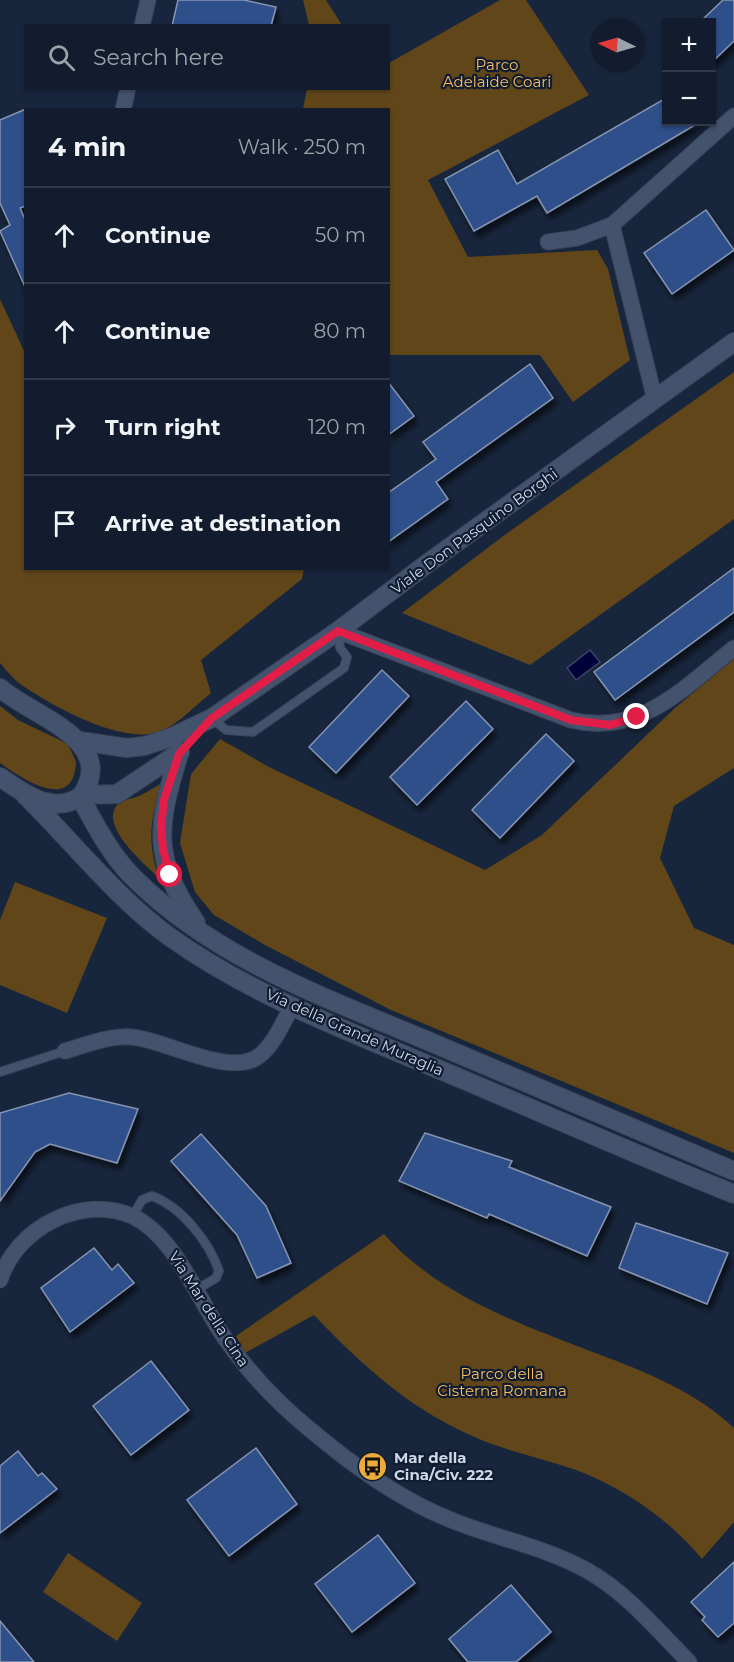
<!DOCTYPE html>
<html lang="en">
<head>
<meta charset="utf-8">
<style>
	body { margin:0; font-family:Montserrat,sans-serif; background:#1f293a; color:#f1f3f6 }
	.controls { position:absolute; right:18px; top:18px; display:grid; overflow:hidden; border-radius:0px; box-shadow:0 2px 4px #0004 }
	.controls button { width:54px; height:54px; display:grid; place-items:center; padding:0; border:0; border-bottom:2px solid #313a4a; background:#121c2e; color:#f1f3f6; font:30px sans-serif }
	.compass { position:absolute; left:590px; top:18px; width:54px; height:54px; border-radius:50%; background:#121c2e; box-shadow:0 2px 4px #0004; rotate:275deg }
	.stop { position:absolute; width:18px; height:18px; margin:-14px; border:4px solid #e11d48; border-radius:50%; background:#fff }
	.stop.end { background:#e11d48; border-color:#fff; box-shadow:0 2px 6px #0008 }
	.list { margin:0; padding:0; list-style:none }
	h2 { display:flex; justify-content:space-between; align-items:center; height:78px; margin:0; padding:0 24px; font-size:26px }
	h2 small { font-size:20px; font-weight:400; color:#9ca1aa }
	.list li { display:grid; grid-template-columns:39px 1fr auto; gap:18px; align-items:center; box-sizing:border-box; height:96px; padding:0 24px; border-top:2px solid #313a4a }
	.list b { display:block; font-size:22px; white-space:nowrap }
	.list em { font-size:20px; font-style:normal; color:#9ca1aa }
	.icon { flex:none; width:33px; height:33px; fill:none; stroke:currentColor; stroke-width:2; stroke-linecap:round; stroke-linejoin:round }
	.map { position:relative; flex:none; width:734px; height:1662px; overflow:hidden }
	.search { position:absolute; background:#121c2e; box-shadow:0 2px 4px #0004; left:24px; top:24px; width:366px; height:66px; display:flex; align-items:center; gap:15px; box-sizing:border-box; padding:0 21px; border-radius:0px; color:#9ca1aa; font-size:22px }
	.panel { position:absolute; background:#121c2e; box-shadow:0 2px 4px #0004; left:24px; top:108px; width:366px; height:462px; border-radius:0px }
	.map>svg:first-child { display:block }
	.green { fill:#604619 }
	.water { fill:#000339; stroke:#3e436d; stroke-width:1.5 }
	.building { fill:#2e4f89; stroke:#8494b1; stroke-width:1.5; filter:url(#shadow) }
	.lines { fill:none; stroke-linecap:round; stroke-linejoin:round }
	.lane-casing { stroke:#394256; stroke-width:10 }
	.street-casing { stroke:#394256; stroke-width:17 }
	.secondary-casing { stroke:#394256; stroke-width:20 }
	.lane { stroke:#44536d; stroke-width:8 }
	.street { stroke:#44536d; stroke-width:15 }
	.secondary { stroke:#44536d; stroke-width:18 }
	.route { stroke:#e11d48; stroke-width:8 }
	.labels { text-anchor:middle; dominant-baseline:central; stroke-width:4.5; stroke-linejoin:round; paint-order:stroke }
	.park-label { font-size:15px; fill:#fbbe5c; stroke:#0f1c32 }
	.street-label { font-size:15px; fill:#ced7e6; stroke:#0f1c32 }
	.poi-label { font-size:15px; font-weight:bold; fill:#ced7e6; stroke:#0f1c32; text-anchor:start }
</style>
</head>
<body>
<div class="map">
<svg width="734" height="1662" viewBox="0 0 734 1662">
	<defs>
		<filter id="shadow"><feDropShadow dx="3.5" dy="6" stdDeviation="3" flood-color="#0009"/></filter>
	</defs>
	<rect width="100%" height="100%" fill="#18263d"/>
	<g class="green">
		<path d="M303,0H326L342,25H309Z"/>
		<path d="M500,0H526L589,95L428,180L468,257L597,250L608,269L630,360L573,402L540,355H389L388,110L303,109L307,89L388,88L389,63Z"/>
		<path d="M0,299L25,353L26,568L304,569L302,579L201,660L211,693C196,705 180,722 164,730C126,748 55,707 23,686C14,680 7,671 0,663Z"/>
		<path d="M734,372V519L530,665L402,613L506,534Z"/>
		<path d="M734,659V768L674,806L660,858L694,928L734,945V1153L391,1010L265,945L214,915L195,892L180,843L191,774L220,739L269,767L485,870L542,835L675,708Z"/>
		<path d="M0,706L18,720L68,744L76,762C74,815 20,777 0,763Z"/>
		<path d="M164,782C149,814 147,847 160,879C147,866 97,825 118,804C123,799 133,799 139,796C148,792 156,786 164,782Z"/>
		<path d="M15,882L107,918L67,1013L0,985V920Z"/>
		<path d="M384,1234C438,1296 523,1325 598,1354C646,1372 696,1392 734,1428V1522L702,1559C670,1520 624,1488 576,1470C540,1457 503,1451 468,1434C406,1406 360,1363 314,1315L245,1353L236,1336Z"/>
		<path d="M68,1553L142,1603L117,1641L43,1592Z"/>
	</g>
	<path class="water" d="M590,650L600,662L576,680L567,668Z"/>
	<g class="building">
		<path d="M178,0H244L276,7L271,26H172Z"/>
		<path d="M723,0H734V41L711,63V22H700Z"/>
		<path d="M666,98V122H700L547,213L537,196L474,231L445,179L498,150L517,184Z"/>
		<path d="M26,109V206L20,208L26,222V289L0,231L10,225L0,203V120Z"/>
		<path d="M706,210L734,250L672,294L644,253Z"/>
		<path d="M530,364L553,398L436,482L448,499L388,542V493L436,459L423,442Z"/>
		<path d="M388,382L414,416L388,435Z"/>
		<path d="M734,568V612L615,700L594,672Z"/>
		<path d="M382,670L409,696L336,773L309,747Z"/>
		<path d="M466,701L493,729L417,805L390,777Z"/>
		<path d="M546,734L574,761L500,838L472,810Z"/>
		<path d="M69,1093L138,1109L117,1163L50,1144L35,1152L0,1201V1113Z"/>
		<path d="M425,1133L512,1161L509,1167L611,1207L587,1256L489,1214L487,1218L399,1181Z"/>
		<path d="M201,1134L266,1206L291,1263L257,1278L237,1235L171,1161Z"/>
		<path d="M636,1223L728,1253L707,1304L619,1268Z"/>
		<path d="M94,1248L112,1270L118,1264L134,1283L70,1332L41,1288Z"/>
		<path d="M151,1361L189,1410L131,1455L93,1406Z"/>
		<path d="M256,1448L297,1504L229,1556L187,1500Z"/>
		<path d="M18,1451L38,1476L42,1473L57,1489L0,1533V1466Z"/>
		<path d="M378,1535L415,1583L352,1632L315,1584Z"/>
		<path d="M734,1562V1623L718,1637L702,1620L705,1617L691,1602Z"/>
		<path d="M511,1585L551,1632L516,1662H468L449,1639Z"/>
		<path d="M0,1621L34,1662H0Z"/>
	</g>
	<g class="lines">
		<defs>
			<g id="lane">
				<path d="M213,719L226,730L253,732L344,668L347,657L340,648L338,632"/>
				<path d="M0,1072L65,1051"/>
				<path d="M132,1217L142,1200L152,1196C182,1207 209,1242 219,1271L216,1278L196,1290"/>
			</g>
			<g id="street">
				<path d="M142,26L148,0"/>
				<path d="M123,110L128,88"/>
				<path d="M612,225L655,400"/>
				<path d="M548,242L577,238L612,225L734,116"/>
				<path d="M338,631L571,720C639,737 684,688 734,648"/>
				<path d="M65,1051C86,1045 109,1035 132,1037C166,1040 230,1078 259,1056C274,1045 283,1022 292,1006"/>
				<path d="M0,1280C16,1229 80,1194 132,1216C176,1236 199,1303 227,1341C250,1374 277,1402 307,1427C352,1465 401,1501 456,1522C500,1539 547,1548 588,1571C627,1593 658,1631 689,1662"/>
			</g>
			<g id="secondary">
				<path d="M0,688C31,716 118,739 82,795C55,817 23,793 0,777"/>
				<path d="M80,741L127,748L144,746L172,737L212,718L338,631L428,563L734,342"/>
				<path d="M179,754C157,826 151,857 196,923"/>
				<path d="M25,795C73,842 115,897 170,937C251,995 346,1030 438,1069C536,1110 634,1154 734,1194"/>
				<path d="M82,795L117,794L180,752"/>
				<path d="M80,797C96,826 111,856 135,879C216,959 326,998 428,1041C530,1084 632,1127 734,1171"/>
			</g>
		</defs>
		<use href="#lane" class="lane-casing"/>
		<use href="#street" class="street-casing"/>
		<use href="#secondary" class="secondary-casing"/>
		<use href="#lane" class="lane"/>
		<use href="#street" class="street"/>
		<use href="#secondary" class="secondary"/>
	</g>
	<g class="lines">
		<path class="route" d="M170,875L163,849L161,826L164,800L179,754L212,718L338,631L571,720L610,725L637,717"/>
	</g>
	<defs>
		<symbol id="bus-disc" viewBox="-11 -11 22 22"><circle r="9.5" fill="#ebaa39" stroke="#0f1c32"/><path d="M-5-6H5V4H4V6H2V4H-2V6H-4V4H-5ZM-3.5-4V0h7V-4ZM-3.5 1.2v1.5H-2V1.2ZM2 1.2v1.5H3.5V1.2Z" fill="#111"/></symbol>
	</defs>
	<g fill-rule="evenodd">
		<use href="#bus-disc" x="356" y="1450" width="33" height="33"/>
	</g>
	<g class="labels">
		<g class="park-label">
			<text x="497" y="64">Parco<tspan x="497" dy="17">Adelaide Coari</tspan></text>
			<text x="502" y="1373">Parco della<tspan x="502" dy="17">Cisterna Romana</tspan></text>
		</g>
		<g class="street-label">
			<text transform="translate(474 531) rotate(-36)">Viale Don Pasquino Borghi</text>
			<text transform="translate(355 1032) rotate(24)">Via della Grande Muraglia</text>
			<text transform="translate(209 1309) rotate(57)">Via Mar della Cina</text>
		</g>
		<g class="poi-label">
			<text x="394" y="1457">Mar della<tspan x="394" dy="17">Cina/Civ. 222</tspan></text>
		</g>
	</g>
</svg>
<div class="controls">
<button>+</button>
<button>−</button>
</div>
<svg class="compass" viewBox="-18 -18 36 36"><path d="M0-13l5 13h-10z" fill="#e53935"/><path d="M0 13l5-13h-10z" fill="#9ca1aa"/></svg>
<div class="stop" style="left:170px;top:875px"></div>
<div class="stop end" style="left:637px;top:717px"></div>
<div class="search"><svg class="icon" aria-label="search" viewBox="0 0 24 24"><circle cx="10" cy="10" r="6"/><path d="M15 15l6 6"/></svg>Search here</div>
<section class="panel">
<h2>4 min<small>Walk · 250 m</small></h2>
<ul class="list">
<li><svg class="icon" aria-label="ahead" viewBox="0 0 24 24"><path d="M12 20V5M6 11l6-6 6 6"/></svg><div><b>Continue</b></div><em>50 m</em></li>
<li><svg class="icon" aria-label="ahead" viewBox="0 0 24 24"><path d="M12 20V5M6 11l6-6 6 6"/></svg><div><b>Continue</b></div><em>80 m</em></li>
<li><svg class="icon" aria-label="right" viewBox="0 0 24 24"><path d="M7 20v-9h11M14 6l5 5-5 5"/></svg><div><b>Turn right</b></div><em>120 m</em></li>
<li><svg class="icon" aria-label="arrive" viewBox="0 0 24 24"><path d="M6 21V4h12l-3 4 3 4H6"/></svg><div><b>Arrive at destination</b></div></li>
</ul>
</section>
</div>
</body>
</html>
